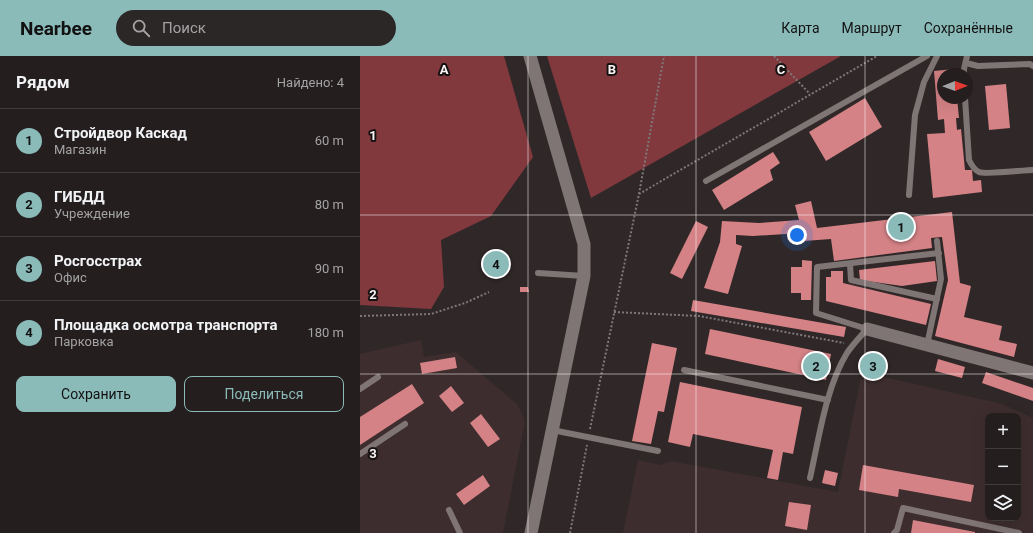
<!DOCTYPE html>
<html lang="ru">
<head>
<meta charset="utf-8">
<style>
	body { margin:0; font-family:Roboto,sans-serif; background:#2c2727; color:#f1f3f6 }
	.controls { position:absolute; right:12px; bottom:12px; display:grid; overflow:hidden; border-radius:8px; box-shadow:0 4px 16px #0002 }
	.controls button { width:36px; height:36px; display:grid; place-items:center; padding:0; border:0; border-bottom:1px solid #413c3c; background:#241e1e; color:#f1f3f6; font:20px sans-serif }
	.compass { position:absolute; left:577px; top:12px; width:36px; height:36px; border-radius:50%; background:#241e1e; box-shadow:0 4px 16px #0002; rotate:89deg }
	.you { position:absolute; left:437px; top:179px; width:14px; height:14px; margin:-10px; border:3px solid #fff; border-radius:50%; background:#1a73e8; box-shadow:0 0 0 6px #1a73e833 }
	.badge { display:grid; place-items:center; width:26px; height:26px; border-radius:50%; background:#8bbbb9; color:#111; font-size:13px; font-weight:700 }
	.pin { position:absolute; translate:-50% -50%; border:2px solid #fff; box-shadow:0 1px 4px #0006 }
	.list { margin:0; padding:0; list-style:none }
	h2 { display:flex; justify-content:space-between; align-items:center; height:52px; margin:0; padding:0 16px; font-size:17px }
	h2 small { font-size:13px; font-weight:400; color:#a3a2a4 }
	.list li { display:grid; grid-template-columns:26px 1fr auto; gap:12px; align-items:center; box-sizing:border-box; height:64px; padding:0 16px; border-top:1px solid #413c3c }
	.list b { display:block; font-size:15px; white-space:nowrap }
	.list p { margin:0; font-size:13px; white-space:nowrap; color:#a3a2a4 }
	.list em { font-size:13px; font-style:normal; color:#a3a2a4 }
	.actions { display:flex; gap:8px; padding:12px 16px }
	.actions a { flex:1; padding:9px 0; border:1px solid #8bbbb9; border-radius:8px; text-align:center; font-size:14px; color:#8bbbb9 }
	.actions .main { background:#8bbbb9; color:#111 }
	.icon { flex:none; width:22px; height:22px; fill:none; stroke:currentColor; stroke-width:2; stroke-linecap:round; stroke-linejoin:round }
	.map { position:relative; flex:none; width:673px; height:477px; overflow:hidden }
	header { display:flex; align-items:center; gap:24px; box-sizing:border-box; height:56px; padding:0 20px; background:#8bbbb9; color:#111 }
	header strong { font-size:19px }
	nav { display:flex; gap:22px; margin-inline-start:auto; font-size:14px }
	.search { width:280px; height:36px; background:#2c2727; display:flex; align-items:center; gap:10px; box-sizing:border-box; padding:0 14px; border-radius:22px; color:#a3a2a4; font-size:15px }
	main { display:flex }
	aside { flex:1; background:#241e1e }
	.map>svg:first-child { display:block }
	.built { fill:#3d2d2e; fill-rule:evenodd }
	.forest { fill:#82393e }
	.building { fill:#d48285 }
	.lines { fill:none; stroke-linecap:round; stroke-linejoin:round }
	.path { stroke:#7f7878; stroke-width:2; stroke-dasharray:2 2; stroke-linecap:butt }
	.service { stroke:#807575; stroke-width:6 }
	.minor { stroke:#807575; stroke-width:13 }
	.grid { fill:none; stroke:#f9f3f3; stroke-width:1; stroke-opacity:0.55 }
	.grid-label { font-size:13px; text-anchor:middle; font-weight:bold; fill:#f9f3f3; stroke:#161212; stroke-width:4; stroke-linejoin:round; paint-order:stroke }
</style>
</head>
<body>
<header>
<strong>Nearbee</strong>
<div class="search"><svg class="icon" aria-label="search" viewBox="0 0 24 24"><circle cx="10" cy="10" r="6"/><path d="M15 15l6 6"/></svg>Поиск</div>
<nav><a>Карта</a><a>Маршрут</a><a>Сохранённые</a></nav>
</header>
<main>
<aside>
<h2>Рядом<small>Найдено: 4</small></h2>
<ul class="list">
<li><span class="badge">1</span><div><b>Стройдвор Каскад</b><p>Магазин</p></div><em>60 m</em></li>
<li><span class="badge">2</span><div><b>ГИБДД</b><p>Учреждение</p></div><em>80 m</em></li>
<li><span class="badge">3</span><div><b>Росгосстрах</b><p>Офис</p></div><em>90 m</em></li>
<li><span class="badge">4</span><div><b>Площадка осмотра транспорта</b><p>Парковка</p></div><em>180 m</em></li>
</ul>
<div class="actions"><a class="main">Сохранить</a><a>Поделиться</a></div>
</aside>
<div class="map">
<svg width="673" height="477" viewBox="0 0 673 477">
	<rect width="100%" height="100%" fill="#302828"/>
	<g class="built">
		<path d="M61,284L64,301L96,296L158,349L165,365L143,477H0V298Z"/>
		<path d="M502,316L642,348L673,362V477H263L278,404L301,409L311,405L478,436ZM628,360H658V462H628Z"/>
	</g>
	<g class="forest">
		<path d="M0,0H144L173,101L131,160L81,184L84,231L71,253L0,249Z"/>
		<path d="M187,0H481L231,142Z"/>
	</g>
	<g class="building">
		<path d="M594,13L595,18H583V42H597L599,62H596L597,74L601,73L605,114H612L613,125L621,124L622,136L573,142L567,78L585,77L584,63L578,64L574,15Z"/>
		<path d="M646,28L650,72L629,74L625,30Z"/>
		<path d="M505,42L522,71L466,105L449,76Z"/>
		<path d="M413,96L420,107L410,114L413,124L364,154L352,134Z"/>
		<path d="M451,145L457,172L592,156L600,227L611,230L604,261L642,270L639,284L657,288L654,301L575,280L588,224L582,181L571,182L572,192L474,205L471,183L444,185L442,177L393,180L376,179V188L382,190L368,238L344,232L360,186L362,165L399,167L439,164L435,149Z"/>
		<path d="M336,165L348,171L322,223L310,217Z"/>
		<path d="M442,204L452,205L451,244H441V237H431V211H442Z"/>
		<path d="M575,205L577,225L542,230L500,224L499,214Z"/>
		<path d="M471,215H483V227L571,248L566,269L466,245V221H471Z"/>
		<path d="M160,231H168L169,236H160Z"/>
		<path d="M333,244L486,271L484,281L331,255Z"/>
		<path d="M350,273L471,298L466,324L345,298Z"/>
		<path d="M292,287L317,292L304,356L298,355L291,388L272,385Z"/>
		<path d="M95,301L97,312L62,318L60,307Z"/>
		<path d="M578,303L605,311L602,322L575,315Z"/>
		<path d="M504,305L519,308L517,315L502,312Z"/>
		<path d="M626,316L673,332V345L622,327Z"/>
		<path d="M320,326L442,351L433,398L423,396L418,424L407,422L413,394L333,378L330,391L308,386Z"/>
		<path d="M52,328L64,347L0,389V361Z"/>
		<path d="M91,330L104,347L92,356L79,340Z"/>
		<path d="M121,358L140,383L128,391L110,367Z"/>
		<path d="M503,409L614,429L611,446L539,433L538,441L499,434Z"/>
		<path d="M465,414L478,417L475,430L462,427Z"/>
		<path d="M123,419L130,430L104,449L96,438Z"/>
		<path d="M429,446L451,449L447,474L425,470Z"/>
		<path d="M553,464L615,476V477H551Z"/>
	</g>
	<g class="lines">
		<g class="path">
			<path d="M414,0L450,38"/>
			<path d="M279,138L304,0"/>
			<path d="M254,256L339,260L484,287"/>
			<path d="M0,260L71,258L105,247L129,236"/>
			<path d="M230,373L279,138L517,0"/>
			<path d="M210,477L227,389"/>
		</g>
		<g class="service">
			<path d="M606,7L618,10L670,8L673,10"/>
			<path d="M604,18C603,12 606,6 607,0"/>
			<path d="M605,42L609,104C611,108 614,114 619,116C625,119 664,114 673,114"/>
			<path d="M346,125L567,0"/>
			<path d="M549,139L555,59L564,26L577,0"/>
			<path d="M490,208L491,224L577,243"/>
			<path d="M178,217L224,220"/>
			<path d="M567,289L581,223L577,185"/>
			<path d="M324,314L468,344"/>
			<path d="M0,333L18,321"/>
			<path d="M192,374L298,395"/>
			<path d="M0,398L45,368"/>
			<path d="M450,422C459,382 466,331 487,297C493,288 501,280 507,273L456,257L457,211L579,197"/>
			<path d="M89,454L100,477"/>
			<path d="M534,477L537,474L543,452L659,477"/>
		</g>
		<g class="minor">
			<path d="M170,0L224,188V220L171,477"/>
			<path d="M507,273L673,317"/>
		</g>
	</g>
	<path class="grid" d="M168,0V477M336,0V477M505,0V477M0,159H673M0,318H673"/>
	<g class="grid-label">
		<text x="84" y="18">A</text>
		<text x="252" y="18">B</text>
		<text x="421" y="18">C</text>
		<text x="13" y="84">1</text>
		<text x="13" y="243">2</text>
		<text x="13" y="402">3</text>
	</g>
</svg>
<div class="controls">
<button>+</button>
<button>−</button>
<button><svg class="icon" aria-label="layers" viewBox="0 0 24 24"><path d="M12 4l9 5-9 5-9-5zM3 14l9 5 9-5"/></svg></button>
</div>
<svg class="compass" viewBox="-18 -18 36 36"><path d="M0-13l5 13h-10z" fill="#e53935"/><path d="M0 13l5-13h-10z" fill="#a3a2a4"/></svg>
<div class="you"></div>
<div class="pin badge" style="left:541px;top:171px">1</div>
<div class="pin badge" style="left:456px;top:310px">2</div>
<div class="pin badge" style="left:513px;top:310px">3</div>
<div class="pin badge" style="left:136px;top:208px">4</div>
</div>
</main>
</body>
</html>
